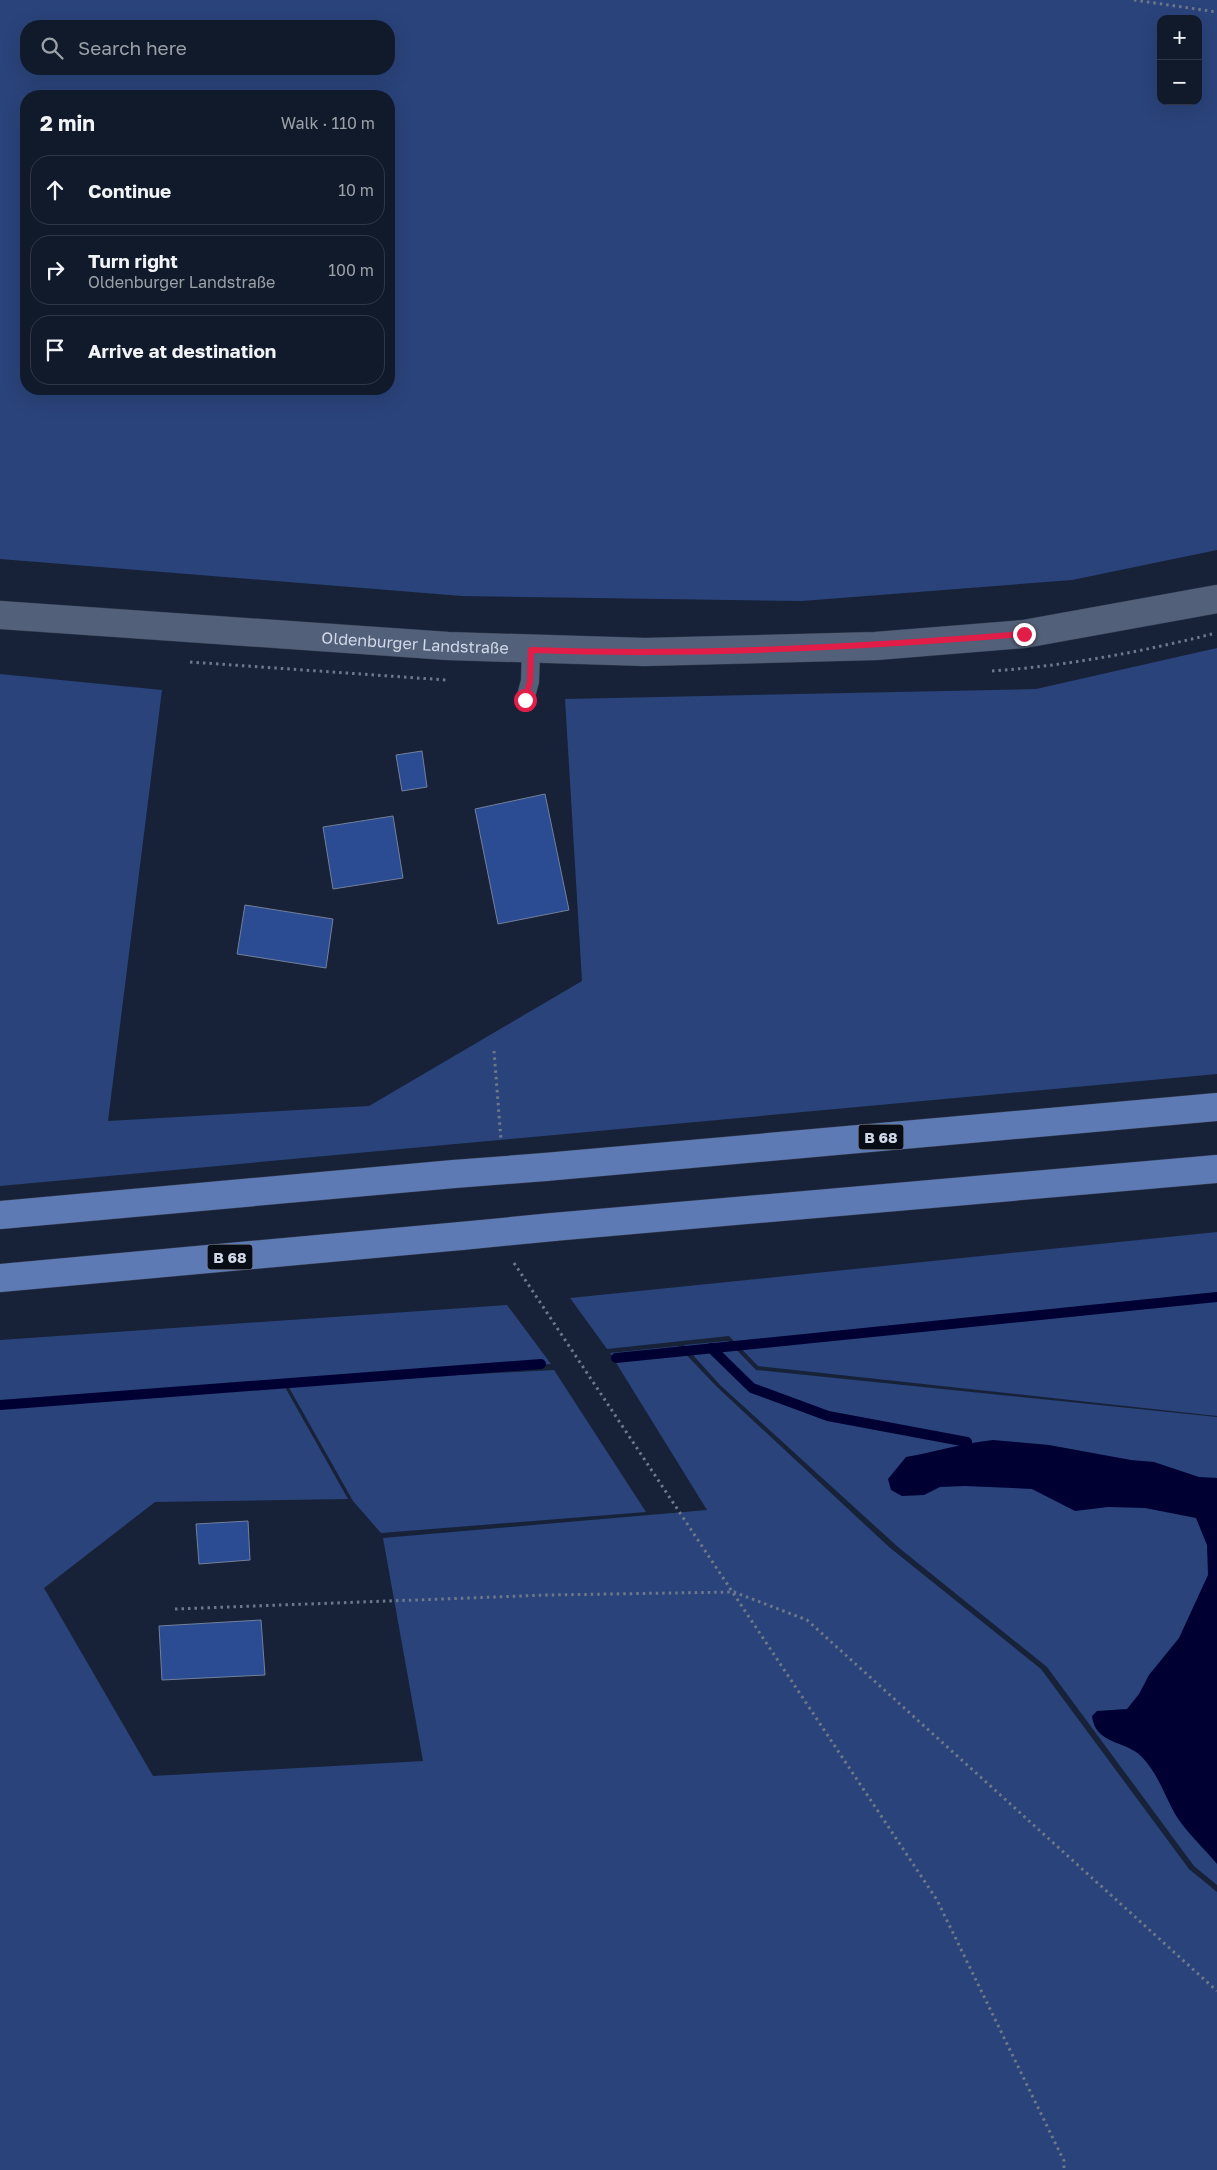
<!DOCTYPE html>
<html lang="en">
<head>
<meta charset="utf-8">
<style>
	body { margin:0; font-family:"Golos Text",sans-serif; background:#1e2736; color:#f1f3f6 }
	.controls { position:absolute; right:15px; top:15px; display:grid; overflow:hidden; border-radius:10px; box-shadow:0 5px 20px #0002 }
	.controls button { width:45px; height:45px; display:grid; place-items:center; padding:0; border:0; border-bottom:1px solid #303847; background:#111a2a; color:#f1f3f6; font:25px sans-serif }
	.stop { position:absolute; width:15px; height:15px; margin:-11px; border:4px solid #e11d48; border-radius:50%; background:#fff }
	.stop.end { background:#e11d48; border-color:#fff; box-shadow:0 1px 5px #0008 }
	.list { margin:0; padding:0; list-style:none }
	h2 { display:flex; justify-content:space-between; align-items:center; height:65px; margin:0; padding:0 20px; font-size:21px }
	h2 small { font-size:16px; font-weight:400; color:#9ca1a8 }
	.list li { display:grid; grid-template-columns:32px 1fr auto; gap:15px; align-items:center; box-sizing:border-box; height:70px; margin:0 10px 10px; padding:0 10px; border:1px solid #303847; border-radius:20px }
	.list b { display:block; font-size:19px; white-space:nowrap }
	.list p { margin:0; font-size:16px; white-space:nowrap; color:#9ca1a8 }
	.list em { font-size:16px; font-style:normal; color:#9ca1a8 }
	.icon { flex:none; width:28px; height:28px; fill:none; stroke:currentColor; stroke-width:2; stroke-linecap:round; stroke-linejoin:round }
	.map { position:relative; flex:none; width:1217px; height:2170px; overflow:hidden }
	.search { position:absolute; background:#111a2a; box-shadow:0 5px 20px #0002; left:20px; top:20px; width:375px; height:55px; display:flex; align-items:center; gap:12px; box-sizing:border-box; padding:0 18px; border-radius:20px; color:#9ca1a8; font-size:19px }
	.panel { position:absolute; background:#111a2a; box-shadow:0 5px 20px #0002; left:20px; top:90px; width:375px; height:305px; border-radius:20px }
	.map>svg:first-child { display:block }
	.green { fill:#2a437a; fill-rule:evenodd }
	.water { fill:#003 }
	.lines { fill:none; stroke-linecap:round; stroke-linejoin:round }
	.stream { stroke:#003; stroke-width:10 }
	.building { fill:#2b4b93; stroke:#72809b }
	.service-casing { stroke:#353c4e; stroke-width:19 }
	.tertiary-casing { stroke:#353c4e; stroke-width:29 }
	.trunk-casing { stroke:#353c4e; stroke-width:29 }
	.path { stroke:#6e788b; stroke-width:3; stroke-dasharray:2.5 4; stroke-linecap:butt }
	.service { stroke:#53607a; stroke-width:18 }
	.tertiary { stroke:#53607a; stroke-width:28 }
	.trunk { stroke:#5e7ab5; stroke-width:28 }
	.trunk-bridge-casing { stroke:#353c4e; stroke-width:29; stroke-linecap:butt }
	.trunk-bridge { stroke:#5e7ab5; stroke-width:28 }
	.route { stroke:#e11d48; stroke-width:6 }
	.labels { text-anchor:middle; dominant-baseline:central; stroke-width:5; stroke-linejoin:round; paint-order:stroke }
	.shield { fill:#070c15; stroke:#949ca9; stroke-width:1 }
	.shield-label { font-size:15px; font-weight:bold; fill:#d1d9e8 }
	.street-label { font-size:16px; fill:#d1d9e8; stroke:#070c15 }
</style>
</head>
<body>
<div class="map">
<svg width="1217" height="2170" viewBox="0 0 1217 2170">
	<rect width="100%" height="100%" fill="#172238"/>
	<g class="green">
		<path d="M0,0H1217V550L1072,580L802,601L462,596L0,559ZM1161,19H1198V101H1161ZM26,26H389V69H26ZM26,96H389V389H26Z"/>
		<path d="M1217,648V1074L0,1186V674L162,690L108,1121L369,1106L582,981L565,699L1036,689Z"/>
		<path d="M1217,1232V1416L758,1366L729,1336L607,1349L570,1298Z"/>
		<path d="M507,1305L551,1364L281,1380L348,1499L155,1502L44,1588L153,1776L423,1761L383,1538L707,1510L610,1353L678,1346L717,1387L889,1547L1041,1669L1189,1869L1217,1892V2170H0V1340Z"/>
		<path d="M728,1341L756,1370L1217,1417V1885L1194,1866L1047,1667L898,1547L720,1385L684,1345Z"/>
		<path d="M554,1370L646,1512L381,1533L353,1501L287,1384Z"/>
	</g>
	<path class="water" d="M993,1440L1049,1445L1131,1460L1154,1462L1199,1477L1217,1478V1864C1204,1848 1186,1832 1175,1814C1164,1794 1158,1774 1142,1757C1126,1740 1095,1745 1092,1716L1097,1711L1127,1709L1139,1694L1149,1675L1179,1638L1208,1575L1207,1545L1196,1518L1145,1508L1108,1507L1075,1511L1032,1489L965,1486L940,1487L924,1495L902,1496L891,1490L888,1479L906,1457C935,1452 963,1443 993,1440Z"/>
	<g class="lines">
		<g class="stream">
			<path d="M711,1348L752,1388L828,1416L967,1442"/>
			<path d="M616,1358L1217,1297"/>
			<path d="M0,1405L541,1364"/>
		</g>
	</g>
	<g class="building">
		<path d="M422,751L427,787L402,791L396,755Z"/>
		<path d="M545,794L569,910L498,924L475,809Z"/>
		<path d="M393,816L403,878L333,889L323,827Z"/>
		<path d="M245,905L333,919L326,968L237,954Z"/>
		<path d="M248,1521L250,1560L199,1564L196,1524Z"/>
		<path d="M261,1620L265,1675L162,1680L159,1626Z"/>
	</g>
	<g class="lines">
		<defs>
			<path id="service" d="M525,700L530,681L531,649"/>
			<g id="tertiary">
				<path id="s1" d="M0,615L448,646L645,652L876,646L1024,634L1217,599"/>
			</g>
			<g id="trunk">
				<path d="M545,1167L1217,1107"/>
				<path d="M0,1215L454,1174"/>
				<path d="M553,1227L1217,1169"/>
				<path d="M0,1278L461,1236"/>
			</g>
		</defs>
		<use href="#service" class="service-casing"/>
		<use href="#tertiary" class="tertiary-casing"/>
		<use href="#trunk" class="trunk-casing"/>
		<g class="path">
			<path d="M1134,0L1217,12"/>
			<path d="M190,662L446,680"/>
			<path d="M992,671C1065,666 1141,652 1212,634"/>
			<path d="M494,1051L501,1140"/>
			<path d="M514,1263L937,1900L1064,2161V2170"/>
			<path d="M175,1609L548,1595L734,1592L807,1620L1217,1991"/>
		</g>
		<use href="#service" class="service"/>
		<use href="#tertiary" class="tertiary"/>
		<use href="#trunk" class="trunk"/>
		<defs>
			<g id="trunk-bridge">
				<path d="M454,1174L545,1167"/>
				<path d="M461,1236L553,1227"/>
			</g>
		</defs>
		<use href="#trunk-bridge" class="trunk-bridge-casing"/>
		<use href="#trunk-bridge" class="trunk-bridge"/>
	</g>
	<g class="lines">
		<path class="route" d="M525,700L530,681L531,650C696,656 860,647 1024,634"/>
	</g>
	<g class="labels">
		<g class="shield">
			<rect x="858.5" y="1124.5" width="45" height="25" rx="4"/>
			<rect x="207.5" y="1244.5" width="45" height="25" rx="4"/>
		</g>
		<g class="shield-label">
			<text x="881" y="1137">B 68</text>
			<text x="230" y="1257">B 68</text>
		</g>
		<g class="street-label">
			<text stroke="none"><textPath href="#s1" startOffset="416">Oldenburger Landstraße</textPath></text>
		</g>
	</g>
</svg>
<div class="controls">
<button>+</button>
<button>−</button>
</div>
<div class="stop" style="left:525px;top:700px"></div>
<div class="stop end" style="left:1024px;top:634px"></div>
<div class="search"><svg class="icon" aria-label="search" viewBox="0 0 24 24"><circle cx="10" cy="10" r="6"/><path d="M15 15l6 6"/></svg>Search here</div>
<section class="panel">
<h2>2 min<small>Walk · 110 m</small></h2>
<ul class="list">
<li><svg class="icon" aria-label="ahead" viewBox="0 0 24 24"><path d="M12 20V5M6 11l6-6 6 6"/></svg><div><b>Continue</b></div><em>10 m</em></li>
<li><svg class="icon" aria-label="right" viewBox="0 0 24 24"><path d="M7 20v-9h11M14 6l5 5-5 5"/></svg><div><b>Turn right</b><p>Oldenburger Landstraße</p></div><em>100 m</em></li>
<li><svg class="icon" aria-label="arrive" viewBox="0 0 24 24"><path d="M6 21V4h12l-3 4 3 4H6"/></svg><div><b>Arrive at destination</b></div></li>
</ul>
</section>
</div>
</body>
</html>
